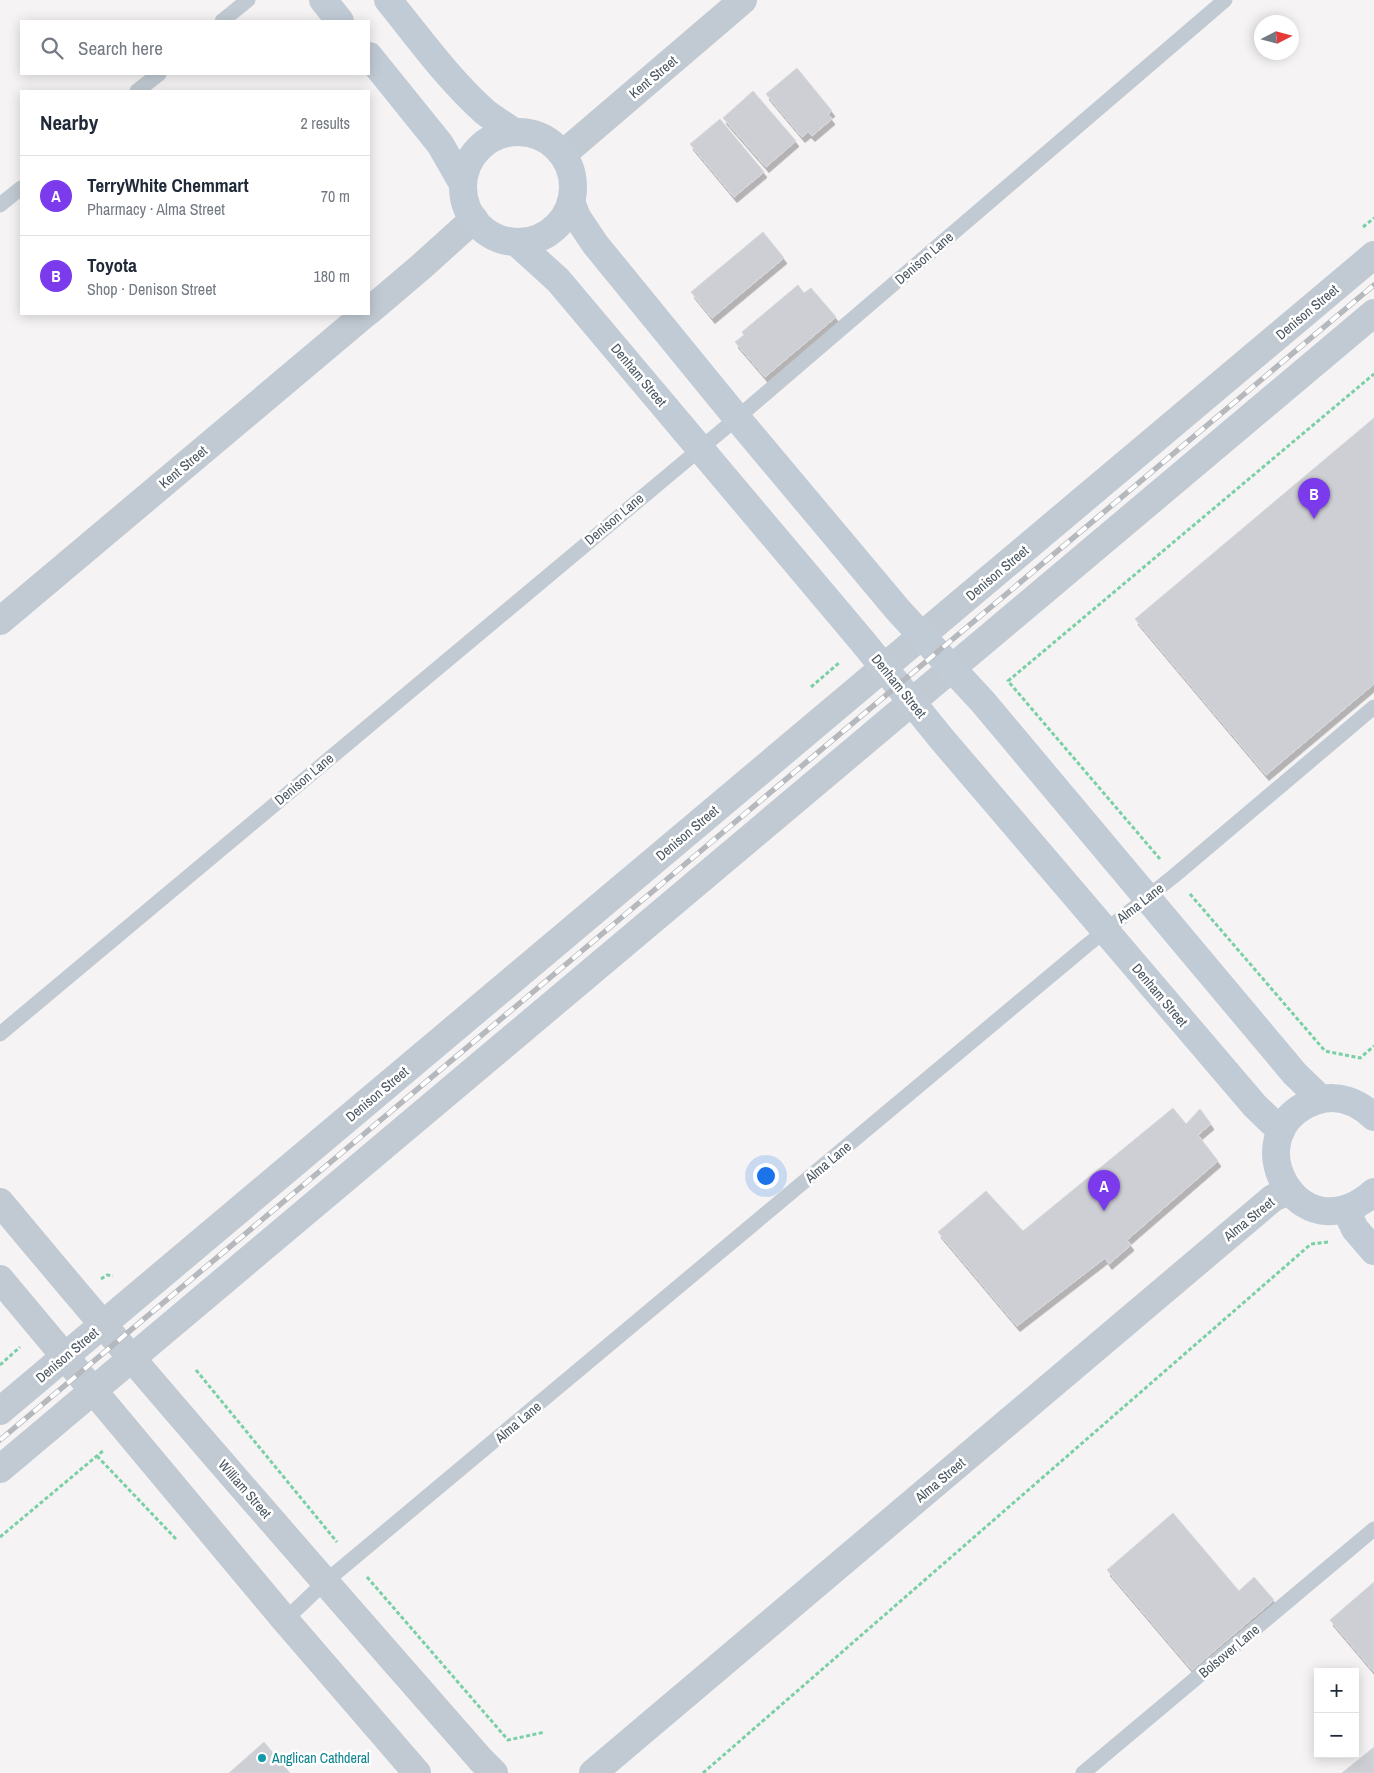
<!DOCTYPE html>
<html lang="en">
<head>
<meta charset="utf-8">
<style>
	body { margin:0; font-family:"Archivo Narrow",sans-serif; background:#f2f2f3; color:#1f2937 }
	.controls { position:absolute; right:15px; bottom:15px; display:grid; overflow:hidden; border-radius:0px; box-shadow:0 2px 12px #0003 }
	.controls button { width:45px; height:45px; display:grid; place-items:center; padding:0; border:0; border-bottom:1px solid #e0e1e3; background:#fff; color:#1f2937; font:25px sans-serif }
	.compass { position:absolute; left:1254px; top:15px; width:45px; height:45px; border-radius:50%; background:#fff; box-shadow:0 2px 12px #0003; rotate:84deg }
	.you { position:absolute; left:765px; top:1175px; width:18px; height:18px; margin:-12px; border:4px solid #fff; border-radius:50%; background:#1a73e8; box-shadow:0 0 0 8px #1a73e833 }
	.badge { display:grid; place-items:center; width:32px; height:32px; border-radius:50%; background:#7c3aed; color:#fff; font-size:16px; font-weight:700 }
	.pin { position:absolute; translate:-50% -41px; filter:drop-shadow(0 1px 2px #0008) }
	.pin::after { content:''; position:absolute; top:26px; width:18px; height:15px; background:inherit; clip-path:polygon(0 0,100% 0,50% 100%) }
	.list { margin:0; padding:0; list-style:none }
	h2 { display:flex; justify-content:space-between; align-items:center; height:65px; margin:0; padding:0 20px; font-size:21px }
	h2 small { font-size:16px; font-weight:400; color:#747a83 }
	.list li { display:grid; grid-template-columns:32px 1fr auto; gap:15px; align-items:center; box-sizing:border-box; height:80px; padding:0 20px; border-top:1px solid #e0e1e3 }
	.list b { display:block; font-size:19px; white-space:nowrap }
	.list p { margin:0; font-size:16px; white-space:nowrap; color:#747a83 }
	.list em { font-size:16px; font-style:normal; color:#747a83 }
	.icon { flex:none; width:28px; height:28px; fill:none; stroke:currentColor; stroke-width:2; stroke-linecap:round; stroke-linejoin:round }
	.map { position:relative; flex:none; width:1374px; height:1773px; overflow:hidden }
	.search { position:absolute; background:#fff; box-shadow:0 2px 12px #0003; left:20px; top:20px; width:350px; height:55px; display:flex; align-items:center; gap:12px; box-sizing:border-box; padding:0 18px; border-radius:0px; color:#747a83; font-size:19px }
	.panel { position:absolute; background:#fff; box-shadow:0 2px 12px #0003; left:20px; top:90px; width:350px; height:225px; border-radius:0px }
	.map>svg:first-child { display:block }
	.building { fill:#cdcfd5; stroke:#d7d9de; filter:url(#shadow) }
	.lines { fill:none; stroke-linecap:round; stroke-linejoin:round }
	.path { stroke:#7ad0a6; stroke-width:3; stroke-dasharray:4 2.5; stroke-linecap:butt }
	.lane { stroke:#c1cad2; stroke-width:15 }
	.street { stroke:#c1cad2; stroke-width:28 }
	.secondary { stroke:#c1cbd6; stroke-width:28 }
	.rail-casing { stroke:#b5b8bd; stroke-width:5.5 }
	.rail { stroke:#fff; stroke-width:4; stroke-dasharray:11; stroke-linecap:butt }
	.culture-dot { fill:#0f9aa8; stroke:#fff; stroke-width:2 }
	.labels { text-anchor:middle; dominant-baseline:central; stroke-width:5; stroke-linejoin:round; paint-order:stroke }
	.street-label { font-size:14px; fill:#4a5661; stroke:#fff }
	.culture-label { font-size:14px; fill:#0d838f; stroke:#fff; text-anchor:start }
</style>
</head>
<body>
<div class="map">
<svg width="1374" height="1773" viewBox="0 0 1374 1773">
	<defs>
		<filter id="shadow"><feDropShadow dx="3" dy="5.5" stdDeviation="0" flood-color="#0004"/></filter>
	</defs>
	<rect width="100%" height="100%" fill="#f5f3f3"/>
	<g class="building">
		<path d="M797,68L832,111L828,114L832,119L812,136L808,132L802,137L766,94Z"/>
		<path d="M753,91L796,141L766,167L723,118Z"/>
		<path d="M720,119L764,172L734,197L690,144Z"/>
		<path d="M763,232L784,258L712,318L691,292Z"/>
		<path d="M798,285L804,293L811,288L836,317L765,377L735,342L744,335L742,332Z"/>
		<path d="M1374,418V684L1266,775L1135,619Z"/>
		<path d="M1173,1108L1186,1124L1200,1109L1211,1124L1198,1135L1218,1161L1127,1240L1131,1245L1109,1264L1105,1258L1017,1326L938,1232L986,1191L1023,1231Z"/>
		<path d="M1173,1513L1239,1591L1254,1577L1274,1600L1192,1670L1107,1570Z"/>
		<path d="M1374,1582V1672L1330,1620Z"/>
		<path d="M264,1742L290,1773H229Z"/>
		<path d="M1374,1747V1773H1342Z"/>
	</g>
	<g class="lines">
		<g class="path">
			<path d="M1363,227L1374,218"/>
			<path d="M811,687L840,662"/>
			<path d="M1160,859L1008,681L1374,374"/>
			<path d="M1190,894L1325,1051L1360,1058L1374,1046"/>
			<path d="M101,1279L107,1275L113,1276"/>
			<path d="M0,1365L20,1347"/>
			<path d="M196,1370L337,1542"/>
			<path d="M97,1456L176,1539"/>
			<path d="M0,1537L104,1450"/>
			<path d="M367,1577L508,1740L545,1732"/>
			<path d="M703,1773L1311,1244L1329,1242"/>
		</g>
		<g class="lane">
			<path d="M222,21L248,0"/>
			<path d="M137,91L159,74"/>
			<path d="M0,205L21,188"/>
			<path d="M0,1034L737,418L1225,0"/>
			<path d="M285,1620L325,1582L1086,946L1174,876L1374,707"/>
			<path d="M1083,1773L1374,1529"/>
		</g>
		<g class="street">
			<path d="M563,154L743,0"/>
			<path d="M369,311L422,266L474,219"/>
			<path d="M0,621L365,314"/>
			<path d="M0,1202C157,1391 319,1575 481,1760L494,1773"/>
			<path d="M0,1279L285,1620L417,1773"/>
			<path d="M0,1411L1374,255"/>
			<path d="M0,1469L1374,313"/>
			<path d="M593,1773L1273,1198L1289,1191"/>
		</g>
		<g class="secondary">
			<path d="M323,0L340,21"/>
			<path d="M388,0C419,38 448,79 485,112C494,119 504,125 514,132"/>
			<path d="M369,56L440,144L463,184"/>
			<circle cx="518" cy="187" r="55"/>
			<path d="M571,202L577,217L595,244L737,418L898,610L983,702L1295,1074L1321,1099"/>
			<path d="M516,242L558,280L863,642L941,738L1255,1106L1281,1131"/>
			<path d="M1374,1117C1358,1102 1337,1093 1315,1101C1231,1132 1298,1259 1374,1192"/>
			<path d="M1346,1210L1355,1229L1374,1251"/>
		</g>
		<defs>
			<path id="rail" d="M0,1440L1374,285"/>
		</defs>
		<use href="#rail" class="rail-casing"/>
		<use href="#rail" class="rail"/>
	</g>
	<circle class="culture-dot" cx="262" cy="1758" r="5"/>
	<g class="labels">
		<g class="street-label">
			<text transform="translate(653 77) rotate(-40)">Kent Street</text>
			<text transform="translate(924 258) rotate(-41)">Denison Lane</text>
			<text transform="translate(1307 312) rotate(-40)">Denison Street</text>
			<text transform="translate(639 375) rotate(50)">Denham Street</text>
			<text transform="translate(183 467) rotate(-40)">Kent Street</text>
			<text transform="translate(614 519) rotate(-40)">Denison Lane</text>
			<text transform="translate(997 573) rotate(-40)">Denison Street</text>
			<text transform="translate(899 686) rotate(51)">Denham Street</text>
			<text transform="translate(304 779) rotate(-40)">Denison Lane</text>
			<text transform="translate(687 833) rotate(-40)">Denison Street</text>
			<text transform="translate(1140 903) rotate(-38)">Alma Lane</text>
			<text transform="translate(1160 995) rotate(50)">Denham Street</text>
			<text transform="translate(377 1094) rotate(-40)">Denison Street</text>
			<text transform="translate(828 1162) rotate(-40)">Alma Lane</text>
			<text transform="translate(1249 1219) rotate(-39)">Alma Street</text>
			<text transform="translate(67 1355) rotate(-40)">Denison Street</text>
			<text transform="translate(518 1422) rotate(-40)">Alma Lane</text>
			<text transform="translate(940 1480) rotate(-40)">Alma Street</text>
			<text transform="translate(245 1489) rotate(49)">William Street</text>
			<text transform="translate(1229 1651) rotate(-40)">Bolsover Lane</text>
		</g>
		<g class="culture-label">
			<text x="272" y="1758">Anglican Cathderal</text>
		</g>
	</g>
</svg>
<div class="controls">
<button>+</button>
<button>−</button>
</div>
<svg class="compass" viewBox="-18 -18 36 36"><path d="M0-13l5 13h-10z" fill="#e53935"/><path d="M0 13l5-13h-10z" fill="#747a83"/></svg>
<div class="you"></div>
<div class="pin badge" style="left:1104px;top:1211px">A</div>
<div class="pin badge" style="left:1314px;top:519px">B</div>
<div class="search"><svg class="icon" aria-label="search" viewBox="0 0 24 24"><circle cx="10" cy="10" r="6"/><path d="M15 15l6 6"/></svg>Search here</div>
<section class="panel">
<h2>Nearby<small>2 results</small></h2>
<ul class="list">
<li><span class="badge">A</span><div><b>TerryWhite Chemmart</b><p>Pharmacy · Alma Street</p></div><em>70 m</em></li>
<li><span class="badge">B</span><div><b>Toyota</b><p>Shop · Denison Street</p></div><em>180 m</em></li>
</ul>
</section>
</div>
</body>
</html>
